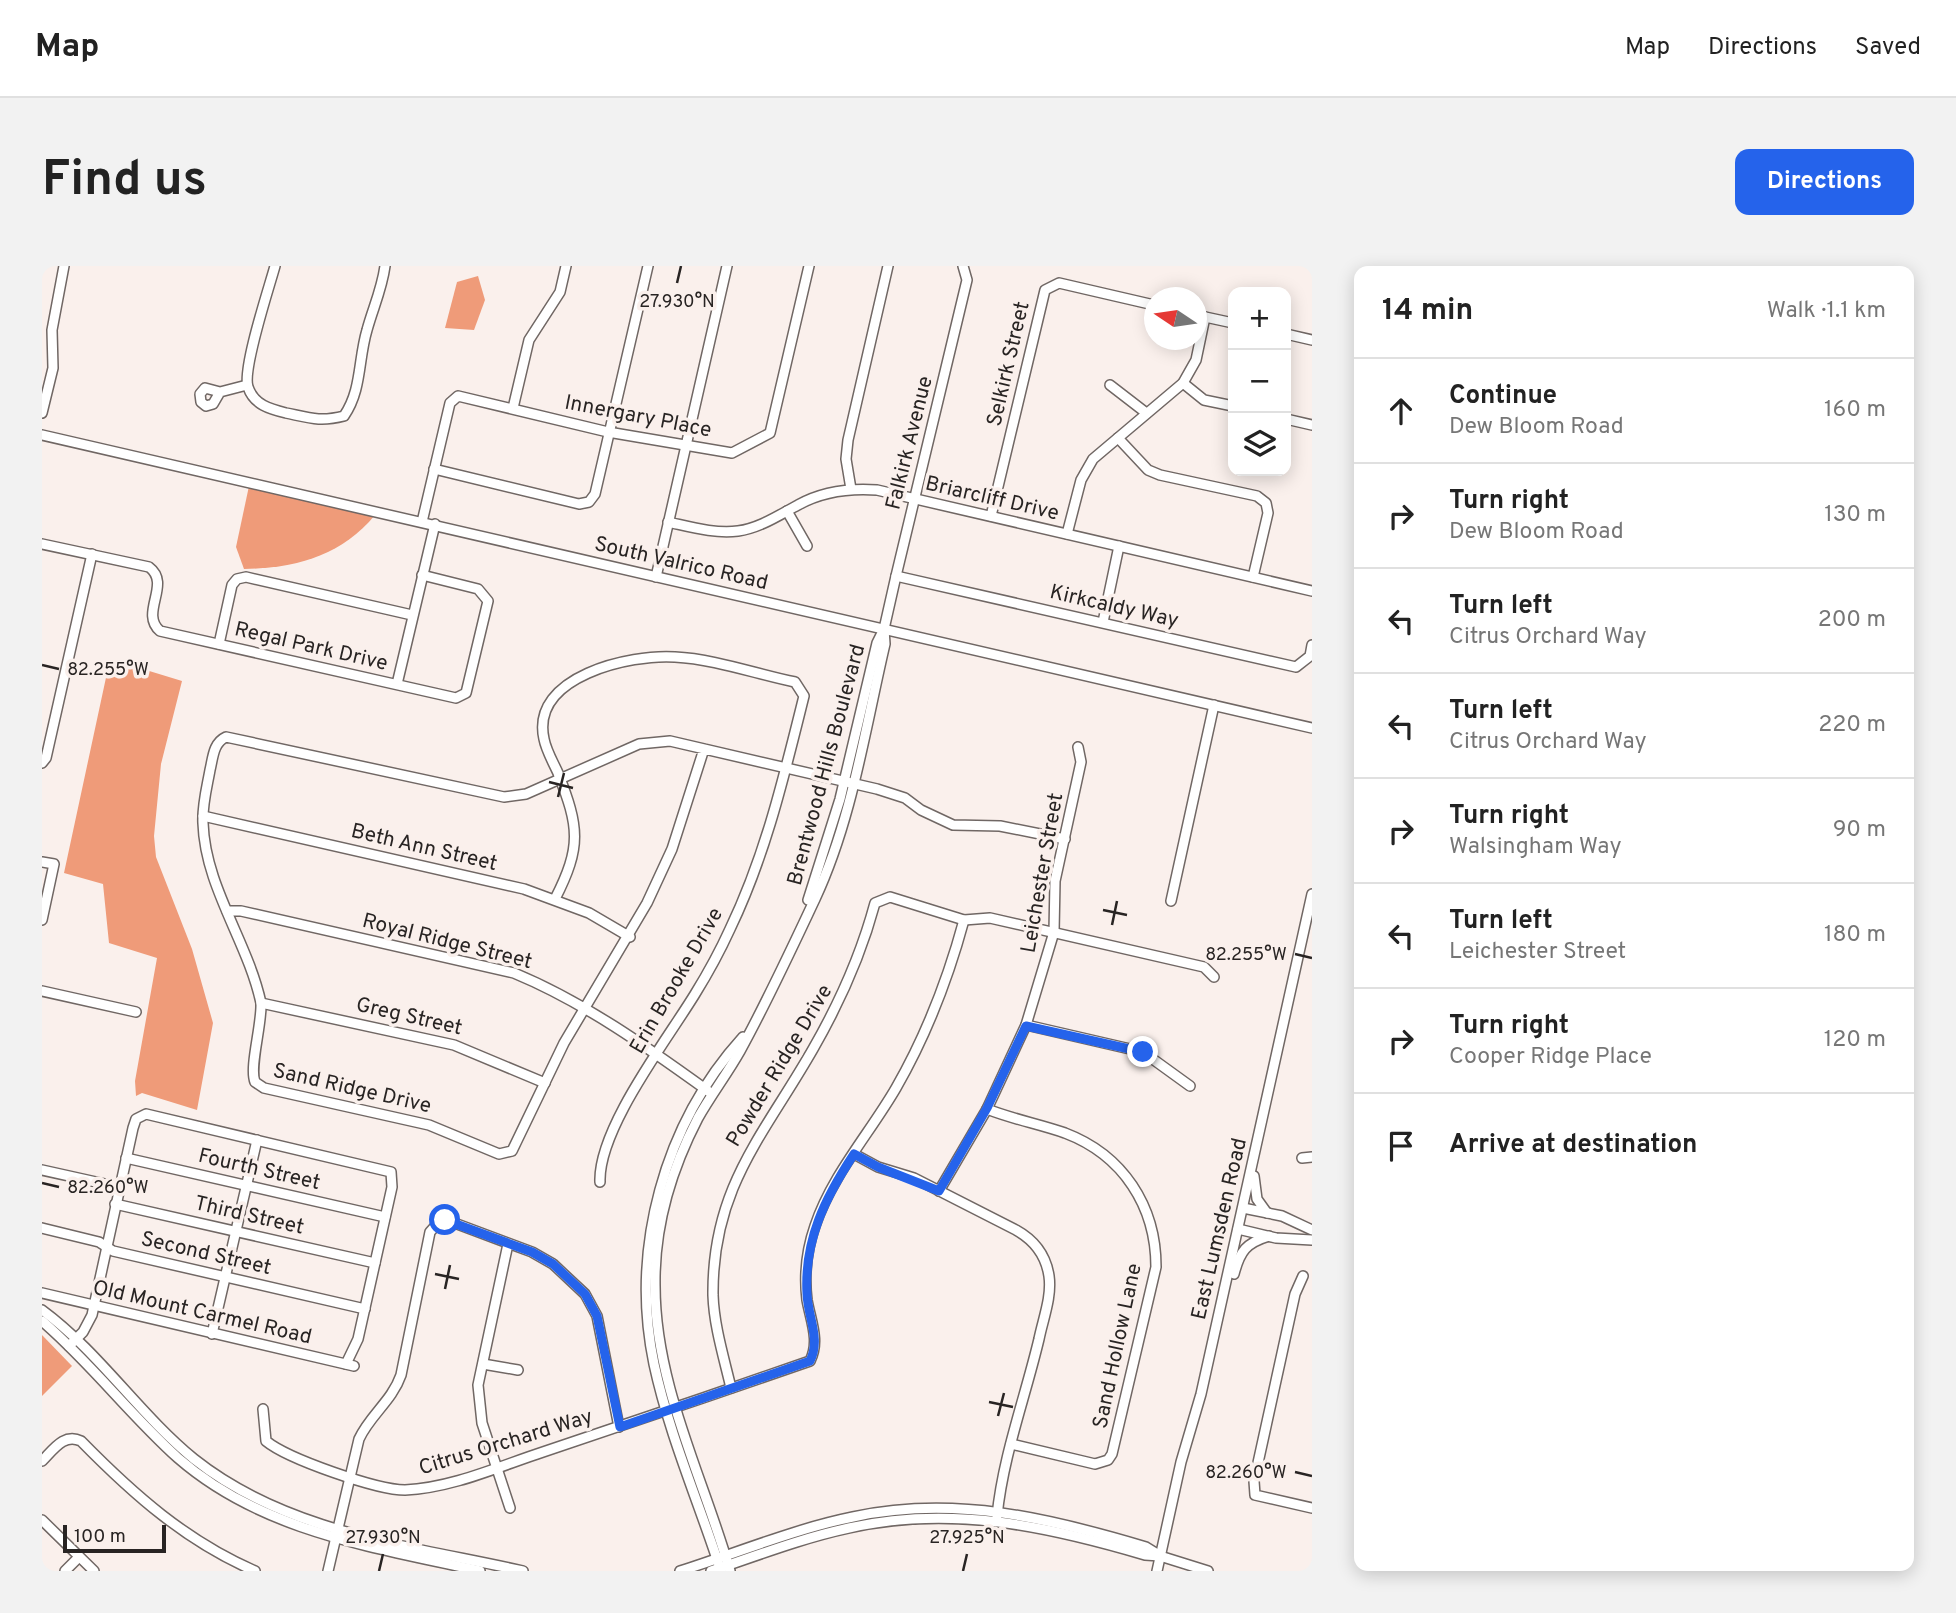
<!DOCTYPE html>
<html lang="en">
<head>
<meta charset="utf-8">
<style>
	body { margin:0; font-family:Overpass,sans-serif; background:#f2f2f2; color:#222 }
	.controls { position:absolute; right:21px; top:21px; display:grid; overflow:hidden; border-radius:14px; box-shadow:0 4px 18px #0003 }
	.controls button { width:63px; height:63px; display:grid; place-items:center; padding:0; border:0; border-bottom:2px solid #e0e0e0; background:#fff; color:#222; font:35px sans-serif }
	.compass { position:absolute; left:1102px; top:21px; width:63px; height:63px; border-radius:50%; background:#fff; box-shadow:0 4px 18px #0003; rotate:283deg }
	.scale { position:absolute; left:21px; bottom:18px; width:103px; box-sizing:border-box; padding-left:7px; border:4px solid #282423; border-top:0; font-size:19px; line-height:24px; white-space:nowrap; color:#282423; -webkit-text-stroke:5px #faf0ec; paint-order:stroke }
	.stop { position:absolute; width:21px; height:21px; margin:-16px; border:5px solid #2563eb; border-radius:50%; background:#fff }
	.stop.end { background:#2563eb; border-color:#fff; box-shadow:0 2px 7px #0008 }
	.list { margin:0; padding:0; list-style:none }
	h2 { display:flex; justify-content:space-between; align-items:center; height:91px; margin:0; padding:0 28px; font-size:30px }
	h2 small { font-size:23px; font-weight:400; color:#767676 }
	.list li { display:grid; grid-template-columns:46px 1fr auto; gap:21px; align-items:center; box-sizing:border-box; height:105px; padding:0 28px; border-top:2px solid #e0e0e0 }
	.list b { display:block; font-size:26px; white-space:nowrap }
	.list p { margin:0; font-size:23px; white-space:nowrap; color:#767676 }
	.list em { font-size:23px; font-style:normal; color:#767676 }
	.icon { flex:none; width:38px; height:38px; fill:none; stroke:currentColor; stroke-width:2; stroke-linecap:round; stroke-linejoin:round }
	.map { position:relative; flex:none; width:1270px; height:1305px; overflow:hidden; border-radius:14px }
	header { display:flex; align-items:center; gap:42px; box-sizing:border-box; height:98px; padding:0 35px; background:#fff; border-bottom:2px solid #e0e0e0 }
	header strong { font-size:33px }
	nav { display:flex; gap:38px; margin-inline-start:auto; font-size:24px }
	.intro { display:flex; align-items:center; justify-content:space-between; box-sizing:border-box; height:168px; padding:0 42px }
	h1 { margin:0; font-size:49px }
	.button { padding:18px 32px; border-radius:14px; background:#2563eb; color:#fff; font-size:24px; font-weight:700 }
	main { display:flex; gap:42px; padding:0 42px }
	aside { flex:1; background:#fff; border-radius:14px; box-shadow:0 4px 18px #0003 }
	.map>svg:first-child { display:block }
	.water { fill:#ef9b79 }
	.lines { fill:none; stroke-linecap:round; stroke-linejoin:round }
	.minor-casing { stroke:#706764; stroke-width:12 }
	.minor { stroke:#fff; stroke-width:9 }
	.route { stroke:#2563eb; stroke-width:9 }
	.ticks { fill:none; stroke:#282423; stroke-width:2.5 }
	.labels { text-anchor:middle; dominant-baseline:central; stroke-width:7; stroke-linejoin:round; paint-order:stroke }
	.street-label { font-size:21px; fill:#282423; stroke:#faf0ec }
	.ticks-label { font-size:18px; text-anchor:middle; fill:#282423; stroke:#faf0ec; stroke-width:7; stroke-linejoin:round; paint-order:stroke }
</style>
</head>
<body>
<header>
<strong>Map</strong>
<nav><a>Map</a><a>Directions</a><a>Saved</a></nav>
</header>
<div class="intro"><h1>Find us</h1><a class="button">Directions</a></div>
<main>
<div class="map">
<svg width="1270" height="1305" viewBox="0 0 1270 1305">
	<rect width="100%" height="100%" fill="#faf0ec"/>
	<g class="water">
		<path d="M436,10L443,34L432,64L403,62L415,16Z"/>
		<path d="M207,220L333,249C299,290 254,302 202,303L194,281Z"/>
		<path d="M68,393L140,415L119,498L112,570L114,591L150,683L171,757L155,844L100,827L94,830L93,815L115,692L67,677L61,618L22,607Z"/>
		<path d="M0,1069L30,1100L0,1130Z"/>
	</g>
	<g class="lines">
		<defs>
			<g id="minor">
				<path d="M233,0C227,22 200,103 206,121C212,139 228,143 244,147C268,152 278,156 302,150C320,124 316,94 325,64C331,42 340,23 343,0"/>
				<path d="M1154,49L1191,57"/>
				<path d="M1244,68L1270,74"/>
				<path d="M1141,117L1162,134L1191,140"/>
				<path d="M1068,119L1103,146"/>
				<path d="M178,126L171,138L164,140L159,136L158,128L163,122L178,126L205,119"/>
				<path d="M471,142L487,74L518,26L524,0"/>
				<path d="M0,147L11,102L10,64L22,0"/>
				<path d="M1244,153L1270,159"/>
				<path d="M0,169L1270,462"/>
				<path d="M1076,172L1106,204L1118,209L1215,230L1224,237L1226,247L1211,311"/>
				<path d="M392,203L537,238L547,236L553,228L606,0"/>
				<path d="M809,223L804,193L806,174L846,0"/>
				<path d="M745,245L765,280"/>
				<path d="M949,250L1003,24L1017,17L1112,39"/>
				<path d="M380,256L408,137L416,130L566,166L690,187L728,167L767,0"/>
				<path d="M626,256C649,261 673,268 696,265C718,262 737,249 756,239C781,225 807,222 835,224L1270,325"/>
				<path d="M1025,268L1039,214L1051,193L1141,117L1154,94L1163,51"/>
				<path d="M0,278L107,301C130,318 97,347 118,365L414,432L424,427L446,335L436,323L380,309"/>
				<path d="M854,310L1254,401L1268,390L1270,379"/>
				<path d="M614,311L685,0"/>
				<path d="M1061,356L1077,280"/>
				<path d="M177,378L190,319L195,313L204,311L370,349"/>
				<path d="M355,418L393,258"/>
				<path d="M662,483L630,583L605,637L522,777L470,885L457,888L387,859L222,822L213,816C207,801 220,759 219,737C206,676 163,621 161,557C160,539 165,521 168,504C171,492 171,477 184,471L462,531L484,528L597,478L628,475L835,523L863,532L879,544L911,559L958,560L1023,573"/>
				<path d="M0,497L4,492L50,288"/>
				<path d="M161,550L482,623L547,647L588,671"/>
				<path d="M0,596L12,598L0,654"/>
				<path d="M513,633C540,580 537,561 516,507C511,496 504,484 502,473C488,410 589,388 633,391C673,393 714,408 753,416L762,430C742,510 724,588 688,663C678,685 666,707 653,728C625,774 556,863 558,916"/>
				<path d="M766,634L798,533L835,377L841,365"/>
				<path d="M1129,635L1172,439"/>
				<path d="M185,645H199L472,707C542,736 605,781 666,825"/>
				<path d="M0,725L94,746"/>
				<path d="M219,737L412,779L503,817"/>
				<path d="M984,759L1101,786L1148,820"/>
				<path d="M945,843C970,853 997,858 1023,867C1081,889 1114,940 1114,1001L1070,1188L1066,1194L1053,1198L969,1178"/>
				<path d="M812,888L836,901L872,912L974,964C992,974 1004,990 1007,1010C1010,1031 1001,1053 997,1073C983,1132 961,1190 955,1250"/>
				<path d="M84,892L343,951"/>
				<path d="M1260,892L1270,891"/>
				<path d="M0,904L63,918L76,926"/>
				<path d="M1212,910L1215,933L1225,947"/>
				<path d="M897,925L945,843L984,759L1012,666L1013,615L1039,496L1036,481"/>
				<path d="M73,938L333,997"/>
				<path d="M1201,942L1240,950L1270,964"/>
				<path d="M0,962L57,976L71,985L323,1043"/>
				<path d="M1196,963L1234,972L1270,974"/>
				<path d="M466,978L436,1119L440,1157L468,1242"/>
				<path d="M1192,1008C1198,985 1204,977 1227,970"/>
				<path d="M1261,1010L1253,1028L1212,1215L1213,1229L1270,1242"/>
				<path d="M0,1027L312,1100"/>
				<path d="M0,1044C57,1086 97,1148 152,1193C245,1267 369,1280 481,1305"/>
				<path d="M0,1055C49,1097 88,1149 136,1192C221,1266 332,1281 438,1305"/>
				<path d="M170,1068L215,874"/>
				<path d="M27,1080L41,1066L50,1049L91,862L94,853L104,848L349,906L350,921L316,1073L304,1098"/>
				<path d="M441,1098L476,1104"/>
				<path d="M689,1122C682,1092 672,1060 671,1029C670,921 722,869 771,783C798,736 819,689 833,637L848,631L922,654L948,652L1162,701L1172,711"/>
				<path d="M221,1143L224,1175C246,1193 335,1224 363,1224C410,1222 458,1200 501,1186C591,1156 679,1126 768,1095C778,1075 769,1056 765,1034C762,1009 765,983 773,960C790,909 828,867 854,822C885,768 906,713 922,654"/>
				<path d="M0,1195C12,1183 22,1167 39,1175C92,1229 144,1275 213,1305"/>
				<path d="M0,1254L52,1305"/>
				<path d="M23,1305L37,1291"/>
				<path d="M286,1305L317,1173C328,1149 350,1135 359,1109L388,966L396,957L407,955L490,986L511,998L543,1028L555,1050L577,1161"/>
				<path d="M638,1305C695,1287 752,1263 811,1251C912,1229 1007,1252 1104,1281L1117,1289"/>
				<path d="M669,1305C714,1290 760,1272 807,1262C908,1239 1005,1260 1103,1289L1118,1290L1166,1305"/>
				<path d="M679,1305C657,1237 627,1168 612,1098C588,983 622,858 701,771"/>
				<path d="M688,1305C661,1211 613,1119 613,1020C612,961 629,904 656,852C669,829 685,808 698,785C725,736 749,684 773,633C810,554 823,463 843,378L842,363L854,310L925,14L921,0"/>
				<path d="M1115,1305L1139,1196L1159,1128L1270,628"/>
			</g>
		</defs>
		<use href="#minor" class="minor-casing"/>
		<use href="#minor" class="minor"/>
	</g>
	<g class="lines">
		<path class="route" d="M403,954L490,986L511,998L543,1028L555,1050L578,1161L768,1095C779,1073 766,1052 765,1028C762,974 783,932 812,888L836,901L897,925L945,842L984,760L1101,786"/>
	</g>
	<path class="ticks" d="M635,17L639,0M0,399L17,403M507,516L531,522M516,531L522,507M1061,644L1085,649M1070,659L1075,635M1253,688L1270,692M0,917L17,921M393,1008L417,1013M403,1023L408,999M947,1136L971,1141M956,1150L962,1127M1253,1206L1270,1210M337,1305L341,1288M921,1305L925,1288"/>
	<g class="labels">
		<g class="street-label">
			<text transform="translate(967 98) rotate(-77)">Selkirk Street</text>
			<text transform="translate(596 151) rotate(11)">Innergary Place</text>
			<text transform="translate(868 177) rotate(-76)">Falkirk Avenue</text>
			<text transform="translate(950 233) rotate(13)">Briarcliff Drive</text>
			<text transform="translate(639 298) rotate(13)">South Valrico Road</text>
			<text transform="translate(1072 341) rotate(13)">Kirkcaldy Way</text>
			<text transform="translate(269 381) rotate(13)">Regal Park Drive</text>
			<text transform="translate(785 499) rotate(-75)">Brentwood Hills Boulevard</text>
			<text transform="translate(382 582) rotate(13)">Beth Ann Street</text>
			<text transform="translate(1001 607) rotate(-80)">Leichester Street</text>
			<text transform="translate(405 676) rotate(14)">Royal Ridge Street</text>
			<text transform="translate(635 715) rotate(-60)">Erin Brooke Drive</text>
			<text transform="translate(367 751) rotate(13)">Greg Street</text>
			<text transform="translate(738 800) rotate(-59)">Powder Ridge Drive</text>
			<text transform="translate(310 823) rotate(13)">Sand Ridge Drive</text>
			<text transform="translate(217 904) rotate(13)">Fourth Street</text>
			<text transform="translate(207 950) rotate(13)">Third Street</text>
			<text transform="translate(1178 963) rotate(-77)">East Lumsden Road</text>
			<text transform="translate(164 988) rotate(13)">Second Street</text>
			<text transform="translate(160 1047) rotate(13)">Old Mount Carmel Road</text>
			<text transform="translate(1076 1080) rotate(-78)">Sand Hollow Lane</text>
			<text transform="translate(464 1177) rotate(-17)">Citrus Orchard Way</text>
		</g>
	</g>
	<g class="ticks-label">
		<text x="635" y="41">27.930°N</text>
		<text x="66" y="409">82.255°W</text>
		<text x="1204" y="694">82.255°W</text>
		<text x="66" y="927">82.260°W</text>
		<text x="1204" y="1212">82.260°W</text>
		<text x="341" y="1277">27.930°N</text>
		<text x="925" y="1277">27.925°N</text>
	</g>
</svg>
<div class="controls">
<button>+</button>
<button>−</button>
<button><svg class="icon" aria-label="layers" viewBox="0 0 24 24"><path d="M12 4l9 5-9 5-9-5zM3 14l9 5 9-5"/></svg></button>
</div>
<svg class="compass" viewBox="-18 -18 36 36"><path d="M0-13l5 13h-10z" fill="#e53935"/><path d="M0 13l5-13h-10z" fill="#767676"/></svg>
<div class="scale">100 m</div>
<div class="stop" style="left:403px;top:954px"></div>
<div class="stop end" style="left:1101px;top:786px"></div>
</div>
<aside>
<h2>14 min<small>Walk · 1.1 km</small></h2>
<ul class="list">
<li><svg class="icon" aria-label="ahead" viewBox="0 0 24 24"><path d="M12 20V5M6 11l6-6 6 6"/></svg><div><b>Continue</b><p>Dew Bloom Road</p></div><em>160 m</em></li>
<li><svg class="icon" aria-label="right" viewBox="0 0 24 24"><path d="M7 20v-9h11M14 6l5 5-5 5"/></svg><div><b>Turn right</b><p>Dew Bloom Road</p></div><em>130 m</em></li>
<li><svg class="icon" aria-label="left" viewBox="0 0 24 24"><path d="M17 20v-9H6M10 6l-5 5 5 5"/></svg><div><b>Turn left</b><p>Citrus Orchard Way</p></div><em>200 m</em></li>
<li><svg class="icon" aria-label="left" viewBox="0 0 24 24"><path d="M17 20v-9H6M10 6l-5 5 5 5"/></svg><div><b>Turn left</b><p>Citrus Orchard Way</p></div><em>220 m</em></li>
<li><svg class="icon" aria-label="right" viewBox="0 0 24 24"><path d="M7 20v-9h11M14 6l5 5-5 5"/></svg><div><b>Turn right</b><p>Walsingham Way</p></div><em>90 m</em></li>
<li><svg class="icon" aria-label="left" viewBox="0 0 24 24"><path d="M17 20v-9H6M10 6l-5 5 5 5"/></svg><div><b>Turn left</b><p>Leichester Street</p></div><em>180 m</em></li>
<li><svg class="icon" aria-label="right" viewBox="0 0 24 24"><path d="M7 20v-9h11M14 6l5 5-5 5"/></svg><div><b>Turn right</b><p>Cooper Ridge Place</p></div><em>120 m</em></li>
<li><svg class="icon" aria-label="arrive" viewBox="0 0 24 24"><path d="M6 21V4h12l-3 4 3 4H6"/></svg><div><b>Arrive at destination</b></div></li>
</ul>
</aside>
</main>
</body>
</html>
